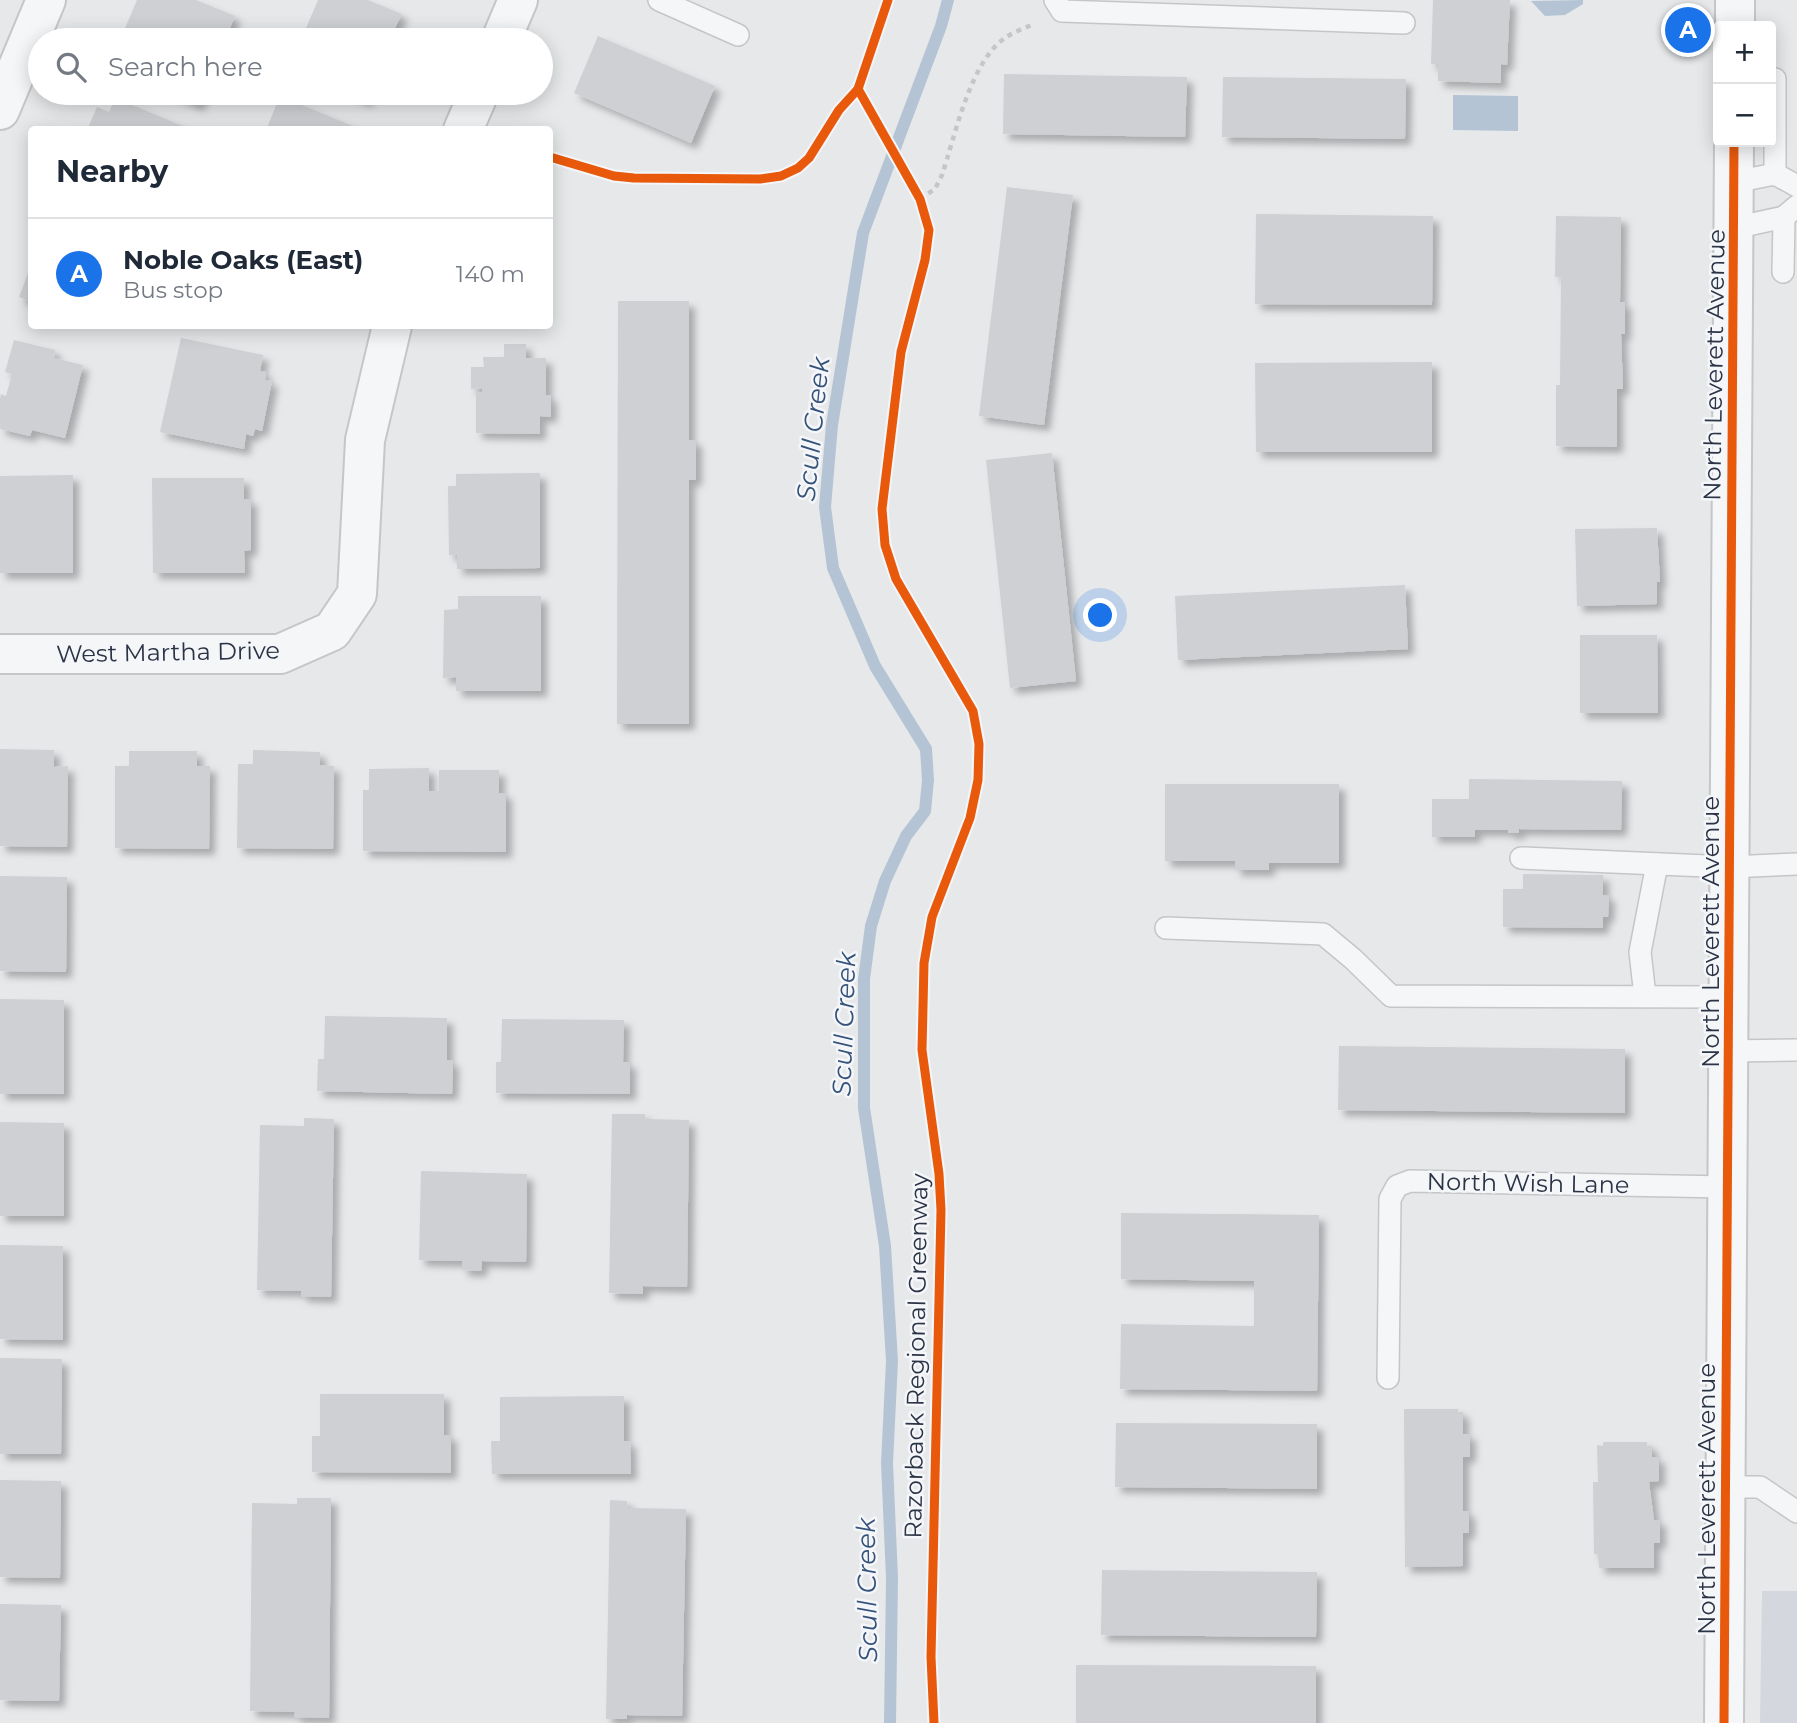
<!DOCTYPE html>
<html lang="en">
<head>
<meta charset="utf-8">
<style>
	body { margin:0; font-family:Montserrat,sans-serif; background:#f6f6f7; color:#1f2937 }
	.controls { position:absolute; right:21px; top:21px; display:grid; overflow:hidden; border-radius:7px; box-shadow:0 4px 18px #0003 }
	.controls button { width:63px; height:63px; display:grid; place-items:center; padding:0; border:0; border-bottom:2px solid #e0e1e3; background:#fff; color:#1f2937; font:35px sans-serif }
	.you { position:absolute; left:1101px; top:616px; width:24px; height:24px; margin:-18px; border:5px solid #fff; border-radius:50%; background:#1a73e8; box-shadow:0 0 0 10px #1a73e833 }
	.badge { display:grid; place-items:center; width:46px; height:46px; border-radius:50%; background:#1a73e8; color:#fff; font-size:23px; font-weight:700 }
	.pin { position:absolute; translate:-50% -50%; border:4px solid #fff; box-shadow:0 2px 7px #0006 }
	.list { margin:0; padding:0; list-style:none }
	h2 { display:flex; justify-content:space-between; align-items:center; height:91px; margin:0; padding:0 28px; font-size:30px }
	h2 small { font-size:23px; font-weight:400; color:#747a83 }
	.list li { display:grid; grid-template-columns:46px 1fr auto; gap:21px; align-items:center; box-sizing:border-box; height:112px; padding:0 28px; border-top:2px solid #e0e1e3 }
	.list b { display:block; font-size:26px; white-space:nowrap }
	.list p { margin:0; font-size:23px; white-space:nowrap; color:#747a83 }
	.list em { font-size:23px; font-style:normal; color:#747a83 }
	.icon { flex:none; width:38px; height:38px; fill:none; stroke:currentColor; stroke-width:2; stroke-linecap:round; stroke-linejoin:round }
	.map { position:relative; flex:none; width:1797px; height:1723px; overflow:hidden }
	.search { position:absolute; background:#fff; box-shadow:0 4px 18px #0003; left:28px; top:28px; width:525px; height:77px; display:flex; align-items:center; gap:18px; box-sizing:border-box; padding:0 24px; border-radius:38px; color:#747a83; font-size:26px }
	.panel { position:absolute; background:#fff; box-shadow:0 4px 18px #0003; left:28px; top:126px; width:525px; height:203px; border-radius:7px }
	.map>svg:first-child { display:block }
	.built { fill:#d4d7dd }
	.water { fill:#b4c4d5 }
	.lines { fill:none; stroke-linecap:round; stroke-linejoin:round }
	.stream { stroke:#b4c4d5; stroke-width:12 }
	.building { fill:#ced0d3; filter:url(#shadow) }
	.service-casing { stroke:#c4c6c8; stroke-width:24 }
	.minor-casing { stroke:#c4c6c8; stroke-width:42 }
	.tertiary-casing { stroke:#c4c6c8; stroke-width:42 }
	.path { stroke:#c5c6ca; stroke-width:4.5; stroke-dasharray:5 5; stroke-linecap:butt }
	.service { stroke:#f5f6f7; stroke-width:21 }
	.minor { stroke:#f5f6f7; stroke-width:38 }
	.tertiary { stroke:#f5f6f7; stroke-width:38 }
	.cycleway-casing { stroke:#f4f6f9; stroke-width:13 }
	.cycleway { stroke:#e8590c; stroke-width:9 }
	.labels { text-anchor:middle; dominant-baseline:central; stroke-width:5; stroke-linejoin:round; paint-order:stroke }
	.street-label { font-size:24px; fill:#2b3445; stroke:#f4f6f9 }
	.water-label { font-size:26px; font-style:italic; fill:#34527a; stroke:#f4f6f9 }
</style>
</head>
<body>
<div class="map">
<svg width="1797" height="1723" viewBox="0 0 1797 1723">
	<defs>
		<filter id="shadow"><feDropShadow dx="6" dy="6" stdDeviation="3.5" flood-color="#0004"/></filter>
	</defs>
	<rect width="100%" height="100%" fill="#e6e8ea"/>
	<path class="built" d="M1762,1591H1797V1723H1760Z"/>
	<g class="water">
		<path d="M1583,0V4L1565,15L1545,16L1531,1Z"/>
		<path d="M1453,95L1518,96V131L1453,130Z"/>
	</g>
	<g class="lines">
		<path class="stream" d="M890,1723L892,1578L887,1463L892,1361L885,1246L864,1108V979L871,926L885,881L906,836L925,811L928,780L926,749L875,666L833,568L825,507L832,425L863,233L941,26L948,0"/>
	</g>
	<g class="building">
		<path d="M137,0H196L235,16L225,40H120Z"/>
		<path d="M318,0H368L402,14L395,28L409,34L406,40H301Z"/>
		<path d="M1433,0H1510L1507,65L1501,64V83L1438,81V64H1431Z"/>
		<path d="M598,36L715,86L691,143L574,93Z"/>
		<path d="M1004,74L1187,77L1185,137L1003,134Z"/>
		<path d="M1223,77L1406,79L1405,139L1222,137Z"/>
		<path d="M169,93H203L198,105Z"/>
		<path d="M346,93H370L366,101Z"/>
		<path d="M280,96L355,127L354,130H266Z"/>
		<path d="M115,98L190,129V130H87L97,107L109,112Z"/>
		<path d="M1007,187L1073,195L1044,425L979,416Z"/>
		<path d="M1256,214L1433,216L1432,305L1255,304Z"/>
		<path d="M1556,216L1621,217L1620,302H1625V334H1621L1623,389H1617V447L1556,446V385H1560L1561,277H1555Z"/>
		<path d="M31,265H32V302L19,297Z"/>
		<path d="M618,301H689V440H696V480H689V724H617Z"/>
		<path d="M181,338L263,355L260,371L266,372L265,380L272,381L262,431L255,429L253,436L246,434L244,449L160,432Z"/>
		<path d="M14,340L55,350L54,358L83,365L65,438L32,430L30,436L0,429V399L1,394L6,396L12,374L5,372Z"/>
		<path d="M504,344H526V358H546V395L551,396V417L540,416V434L476,433V392H482V388L471,389V367H484L483,357H504Z"/>
		<path d="M1432,362V452H1256L1255,363Z"/>
		<path d="M1052,453L1076,681L1010,688L986,460Z"/>
		<path d="M540,473V568L457,569V555H449L448,486H456V474Z"/>
		<path d="M73,475V573H0V476Z"/>
		<path d="M152,478H244V499H251V550L244,551L245,573H153Z"/>
		<path d="M1657,528L1660,582H1657V604L1577,606L1575,529Z"/>
		<path d="M1405,585L1408,649L1178,660L1175,596Z"/>
		<path d="M458,596H541V691H456V677L443,678L444,610L458,609Z"/>
		<path d="M1580,635H1657L1658,713H1580Z"/>
		<path d="M0,749L54,750V767L68,766L67,847L0,846Z"/>
		<path d="M253,750L320,752V765L334,766L333,849L237,848L238,764H253Z"/>
		<path d="M129,751H197V766H210L209,849L115,848V766H129Z"/>
		<path d="M429,768V791H439V770H499V793H506V852L363,851V790H369V769Z"/>
		<path d="M1469,779L1622,781L1621,830L1519,829V833H1508V830H1475V837H1432V799H1469Z"/>
		<path d="M1165,784H1339V863H1269V870H1235V861H1165Z"/>
		<path d="M1523,874L1603,875V895H1609L1608,917H1603V928L1503,927V889H1523Z"/>
		<path d="M0,876L67,877L66,972L0,971Z"/>
		<path d="M0,999L64,1000V1094H0Z"/>
		<path d="M325,1016L447,1018V1060L453,1061L452,1094L317,1091L318,1059H324Z"/>
		<path d="M502,1019L624,1020L623,1062H630V1094L496,1093V1062H501Z"/>
		<path d="M1339,1046L1625,1049V1113L1338,1110Z"/>
		<path d="M612,1114H645V1119L689,1120L687,1287L643,1286V1294L609,1293Z"/>
		<path d="M304,1118L334,1119L331,1297L301,1296V1291L257,1290L260,1125L304,1126Z"/>
		<path d="M0,1122L64,1123V1216H0Z"/>
		<path d="M421,1171L527,1174L526,1262L482,1261L481,1271L462,1270V1261L419,1260Z"/>
		<path d="M1121,1213L1319,1215L1317,1391L1120,1389L1121,1324L1254,1326V1281L1121,1279Z"/>
		<path d="M0,1245L63,1246V1340L0,1339Z"/>
		<path d="M0,1358L62,1359L61,1454H0Z"/>
		<path d="M320,1394H444V1435H451V1473L312,1472V1436H320Z"/>
		<path d="M624,1396V1441H630L631,1474H492L491,1441H500V1397Z"/>
		<path d="M1404,1409H1458V1412H1463V1434H1470V1457H1463V1511H1469V1533H1463V1566L1405,1567Z"/>
		<path d="M1116,1423L1317,1424V1489L1115,1487Z"/>
		<path d="M1603,1442H1647V1446H1652V1457H1659V1481L1649,1482L1654,1520H1660V1543H1654V1568H1599L1598,1554H1594L1593,1482H1598L1597,1445L1603,1446Z"/>
		<path d="M0,1480L61,1481L60,1578L0,1577Z"/>
		<path d="M297,1498H331L329,1718L294,1717L295,1712L250,1711L252,1503L297,1504Z"/>
		<path d="M610,1500L627,1501L628,1508L686,1509L682,1716L627,1715V1719H606Z"/>
		<path d="M1102,1570L1317,1572L1316,1637L1101,1635Z"/>
		<path d="M0,1604L61,1605L59,1701L0,1700Z"/>
		<path d="M1076,1665L1316,1666V1723H1076Z"/>
	</g>
	<g class="lines">
		<defs>
			<g id="service">
				<path d="M659,0L738,35"/>
				<path d="M1055,0L1062,11L1404,23"/>
				<path d="M1775,79V174"/>
				<path d="M1734,182L1775,174L1797,186"/>
				<path d="M1734,228L1784,217L1797,206"/>
				<path d="M1783,272L1784,217"/>
				<path d="M1521,858L1730,867L1797,864"/>
				<path d="M1166,928L1323,934L1353,959L1391,996L1729,997"/>
				<path d="M1645,996L1640,952L1657,864"/>
				<path d="M1728,1051L1797,1050"/>
				<path d="M1388,1378L1390,1199L1397,1186L1410,1181L1727,1187"/>
				<path d="M1726,1487H1760L1797,1512"/>
			</g>
			<g id="minor">
				<path d="M501,40L518,0"/>
				<path d="M0,110L46,0"/>
				<path d="M463,130L479,93"/>
				<path d="M0,654H280L332,631L357,594L365,440L392,326"/>
			</g>
			<g id="tertiary">
				<path d="M1735,26V0"/>
				<path d="M1724,1723L1734,142"/>
			</g>
		</defs>
		<use href="#service" class="service-casing"/>
		<use href="#minor" class="minor-casing"/>
		<use href="#tertiary" class="tertiary-casing"/>
		<path class="path" d="M920,199L935,189L942,175C955,136 970,62 1005,38C1013,32 1025,28 1034,24"/>
		<use href="#service" class="service"/>
		<use href="#minor" class="minor"/>
		<use href="#tertiary" class="tertiary"/>
		<defs>
			<g id="cycleway">
				<path d="M888,0L858,89L920,199L929,230L925,260L901,352L882,509L885,545L896,579L973,711L979,744L978,780L970,818L932,917L924,963L922,1050L939,1174L941,1210L931,1657L934,1723"/>
				<path d="M550,157L614,176L634,178L760,179L781,176L798,168L809,158L839,110L858,89"/>
				<path d="M1724,1723L1734,142"/>
			</g>
		</defs>
		<use href="#cycleway" class="cycleway-casing"/>
		<use href="#cycleway" class="cycleway"/>
	</g>
	<g class="labels">
		<g class="street-label">
			<text transform="translate(1714 365) rotate(-89)">North Leverett Avenue</text>
			<text transform="translate(168 652) rotate(-1)">West Martha Drive</text>
			<text transform="translate(1710 932) rotate(-90)">North Leverett Avenue</text>
			<text transform="translate(1528 1183) rotate(1)">North Wish Lane</text>
			<text transform="translate(916 1356) rotate(-89)">Razorback Regional Greenway</text>
			<text transform="translate(1706 1499) rotate(-90)">North Leverett Avenue</text>
		</g>
		<g class="water-label">
			<text transform="translate(813 429) rotate(-84)">Scull Creek</text>
			<text transform="translate(844 1024) rotate(-88)">Scull Creek</text>
			<text transform="translate(867 1590) rotate(-91)">Scull Creek</text>
		</g>
	</g>
</svg>
<div class="controls">
<button>+</button>
<button>−</button>
</div>
<div class="you"></div>
<div class="pin badge" style="left:1688px;top:30px">A</div>
<div class="search"><svg class="icon" aria-label="search" viewBox="0 0 24 24"><circle cx="10" cy="10" r="6"/><path d="M15 15l6 6"/></svg>Search here</div>
<section class="panel">
<h2>Nearby<small></small></h2>
<ul class="list">
<li><span class="badge">A</span><div><b>Noble Oaks (East)</b><p>Bus stop</p></div><em>140 m</em></li>
</ul>
</section>
</div>
</body>
</html>
